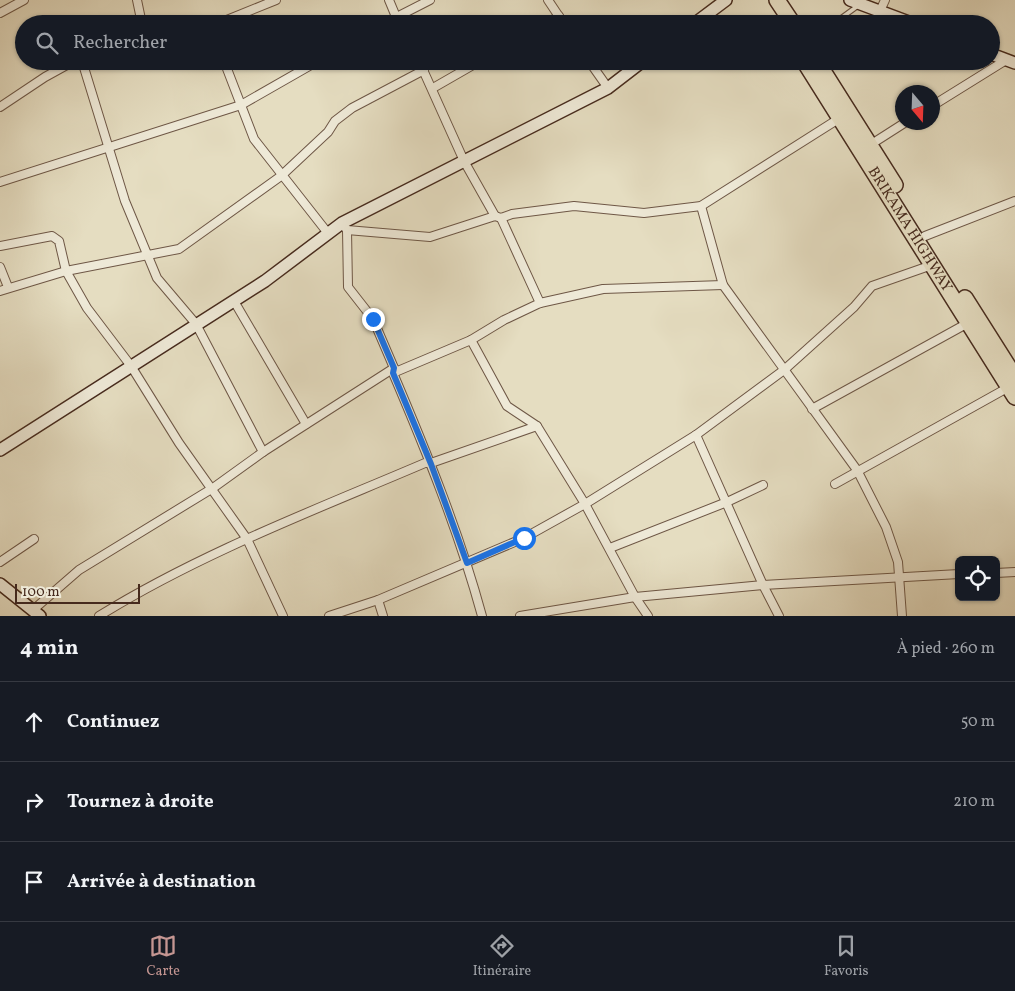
<!DOCTYPE html>
<html lang="fr">
<head>
<meta charset="utf-8">
<style>
	body { margin:0; font-family:Vollkorn,serif; background:#20242c; color:#f1f3f6 }
	.controls { position:absolute; right:15px; bottom:15px; display:grid; overflow:hidden; border-radius:8px; box-shadow:0 1px 4px #0004 }
	.controls button { width:45px; height:45px; display:grid; place-items:center; padding:0; border:0; border-bottom:1px solid #363941; background:#171b24; color:#f1f3f6; font:25px sans-serif }
	.compass { position:absolute; left:895px; top:85px; width:45px; height:45px; border-radius:50%; background:#171b24; box-shadow:0 1px 4px #0004; rotate:161deg }
	.scale { position:absolute; left:15px; bottom:12px; width:125px; box-sizing:border-box; padding-left:5px; border:2px solid #462a1d; border-top:0; font-size:14px; line-height:18px; white-space:nowrap; color:#462a1d; -webkit-text-stroke:4px #eee9d7; paint-order:stroke }
	.stop { position:absolute; width:15px; height:15px; margin:-11px; border:4px solid #1a73e8; border-radius:50%; background:#fff }
	.stop.end { background:#1a73e8; border-color:#fff; box-shadow:0 1px 5px #0008 }
	.list { margin:0; padding:0; list-style:none }
	h2 { display:flex; justify-content:space-between; align-items:center; height:65px; margin:0; padding:0 20px; font-size:21px }
	h2 small { font-size:16px; font-weight:400; color:#9ea1a6 }
	.list li { display:grid; grid-template-columns:32px 1fr auto; gap:15px; align-items:center; box-sizing:border-box; height:80px; padding:0 20px; border-top:1px solid #363941 }
	.list b { display:block; font-size:19px; white-space:nowrap }
	.list em { font-size:16px; font-style:normal; color:#9ea1a6 }
	.icon { flex:none; width:28px; height:28px; fill:none; stroke:currentColor; stroke-width:2; stroke-linecap:round; stroke-linejoin:round }
	.map { position:relative; flex:none; width:1015px; height:616px; overflow:hidden }
	.search { position:absolute; background:#171b24; box-shadow:0 1px 4px #0004; left:15px; right:15px; top:15px; height:55px; display:flex; align-items:center; gap:12px; box-sizing:border-box; padding:0 18px; border-radius:28px; color:#9ea1a6; font-size:19px }
	.sheet { height:305px; background:#171b24 }
	nav { display:flex; justify-content:space-around; align-items:center; box-sizing:border-box; height:70px; border-top:1px solid #363941; background:#171b24; font-size:14px; color:#9ea1a6 }
	nav a { display:grid; justify-items:center; gap:2px }
	nav .on { color:#c59692 }
	.map>svg:first-child { display:block }
	.lines { fill:none; stroke-linecap:round; stroke-linejoin:round }
	.lane-casing { stroke:#6e5746; stroke-width:6 }
	.street-casing { stroke:#6e5746; stroke-width:10 }
	.secondary-casing { stroke:#462a1d; stroke-width:14 }
	.highway-casing { stroke:#462a1d; stroke-width:18 }
	.lane { stroke:#eee9d7; stroke-width:4 }
	.street { stroke:#eee9d7; stroke-width:8 }
	.secondary { stroke:#eee9d7; stroke-width:11 }
	.highway { stroke:#e5ddc1; stroke-width:15 }
	.route { stroke:#1a73e8; stroke-width:6 }
	.labels { text-anchor:middle; dominant-baseline:central; stroke-width:5; stroke-linejoin:round; paint-order:stroke }
	.street-label { font-size:15px; fill:#462a1d; stroke:#eee9d7 }
</style>
</head>
<body>
<div class="map">
<svg width="1015" height="616" viewBox="0 0 1015 616">
	<rect width="100%" height="100%" fill="#e5ddc1"/>
	<filter id="stains"><feTurbulence type="fractalNoise" baseFrequency=".004" numOctaves="4"/><feColorMatrix values="0 0 0 0 .2 0 0 0 0 .09 0 0 0 0 .02 0 0 0 .5 -.17"/></filter>
	<radialGradient id="worn" r=".72"><stop offset=".6" stop-color="#630" stop-opacity="0"/><stop offset="1" stop-color="#630" stop-opacity=".3"/></radialGradient>
	<g class="lines">
		<defs>
			<path id="lane" d="M833,24L859,5"/>
			<g id="street">
				<path d="M137,0L142,24"/>
				<path d="M389,0L399,24"/>
				<path d="M548,0L564,24"/>
				<path d="M880,11L885,0"/>
				<path d="M0,13L24,0"/>
				<path d="M217,24L276,0"/>
				<path d="M383,24L430,0"/>
				<path d="M546,24L559,16"/>
				<path d="M82,61L125,201L157,278L196,324L263,452"/>
				<path d="M224,61L254,139L327,232"/>
				<path d="M419,61L464,161L495,216"/>
				<path d="M589,61L608,88"/>
				<path d="M433,88L480,61"/>
				<path d="M932,106L1006,60"/>
				<path d="M0,107L45,77L74,61"/>
				<path d="M870,145L906,122"/>
				<path d="M0,182L241,105L318,61"/>
				<path d="M701,206L723,285L857,470L886,527L898,562L902,616"/>
				<path d="M501,218L540,303"/>
				<path d="M344,226L347,230L348,287L373,319L394,368L393,373C427,453 459,532 482,616"/>
				<path d="M347,230L430,237L495,216L501,218L512,214L574,206L644,213L701,206L840,118"/>
				<path d="M925,236L1015,201"/>
				<path d="M0,246L52,236L59,241L66,271L87,308L131,366L179,443L247,539L283,616"/>
				<path d="M0,267L8,287"/>
				<path d="M0,291L66,271L179,249L281,176L328,132L335,121L352,108L424,70"/>
				<path d="M234,301L306,424"/>
				<path d="M471,340L507,406L537,426L585,504L635,597L648,616"/>
				<path d="M393,373L471,340L504,320L540,303L603,289L723,285"/>
				<path d="M812,409L968,323"/>
				<path d="M696,435L763,585L779,616"/>
				<path d="M835,484L1009,387"/>
				<path d="M610,548L727,502L763,485"/>
				<path d="M0,562L34,539"/>
				<path d="M996,573L1015,572"/>
				<path d="M378,600L383,616"/>
				<path d="M33,610L79,570L213,488L263,452L394,368"/>
				<path d="M99,616C201,553 315,510 425,463H431L537,426"/>
				<path d="M329,616L378,600L524,538L585,504L696,435L784,370L854,307L872,286L932,265"/>
				<path d="M520,616L635,597L763,585L959,574"/>
			</g>
			<g id="secondary">
				<path d="M850,0L914,24"/>
				<path d="M694,24L726,0"/>
				<path d="M991,54L1015,63"/>
				<path d="M0,450L265,281L342,223L608,88L643,61"/>
				<path d="M0,584L40,616"/>
			</g>
			<g id="highway">
				<path d="M777,0L793,24"/>
				<path id="s1" d="M804,61L1015,397"/>
				<path d="M818,63L895,185"/>
				<path d="M965,298L1015,377"/>
			</g>
		</defs>
		<use href="#lane" class="lane-casing"/>
		<use href="#street" class="street-casing"/>
		<use href="#secondary" class="secondary-casing"/>
		<use href="#highway" class="highway-casing"/>
		<use href="#lane" class="lane"/>
		<use href="#street" class="street"/>
		<use href="#secondary" class="secondary"/>
		<use href="#highway" class="highway"/>
	</g>
	<g class="lines">
		<path class="route" d="M373,319L394,368L393,373L431,464L467,563L524,538"/>
	</g>
	<g class="labels">
		<g class="street-label">
			<text stroke="none"><textPath href="#s1" startOffset="199">BRIKAMA HIGHWAY</textPath></text>
		</g>
	</g>
	<rect width="100%" height="100%" filter="url(#stains)"/>
	<rect width="100%" height="100%" fill="url(#worn)"/>
</svg>
<div class="controls">
<button><svg class="icon" aria-label="locate" viewBox="0 0 24 24"><circle cx="12" cy="12" r="6"/><path d="M12 2v4M12 18v4M2 12h4M18 12h4"/></svg></button>
</div>
<svg class="compass" viewBox="-18 -18 36 36"><path d="M0-13l5 13h-10z" fill="#e53935"/><path d="M0 13l5-13h-10z" fill="#9ea1a6"/></svg>
<div class="scale">100 m</div>
<div class="stop" style="left:524px;top:538px"></div>
<div class="stop end" style="left:373px;top:319px"></div>
<div class="search"><svg class="icon" aria-label="search" viewBox="0 0 24 24"><circle cx="10" cy="10" r="6"/><path d="M15 15l6 6"/></svg>Rechercher</div>
</div>
<section class="sheet">
<h2>4 min<small>À pied · 260 m</small></h2>
<ul class="list">
<li><svg class="icon" aria-label="ahead" viewBox="0 0 24 24"><path d="M12 20V5M6 11l6-6 6 6"/></svg><div><b>Continuez</b></div><em>50 m</em></li>
<li><svg class="icon" aria-label="right" viewBox="0 0 24 24"><path d="M7 20v-9h11M14 6l5 5-5 5"/></svg><div><b>Tournez à droite</b></div><em>210 m</em></li>
<li><svg class="icon" aria-label="arrive" viewBox="0 0 24 24"><path d="M6 21V4h12l-3 4 3 4H6"/></svg><div><b>Arrivée à destination</b></div></li>
</ul>
</section>
<nav>
<a class="on"><svg class="icon" aria-label="map" viewBox="0 0 24 24"><path d="M3 6l6-2 6 2 6-2v14l-6 2-6-2-6 2zM9 4v14M15 6v14"/></svg>Carte</a>
<a><svg class="icon" aria-label="directions" viewBox="0 0 24 24"><path d="M12 3l9 9-9 9-9-9zM9 14v-3h6M13 9l2 2-2 2"/></svg>Itinéraire</a>
<a><svg class="icon" aria-label="saved" viewBox="0 0 24 24"><path d="M7 4h10v16l-5-4-5 4z"/></svg>Favoris</a>
</nav>
</body>
</html>
